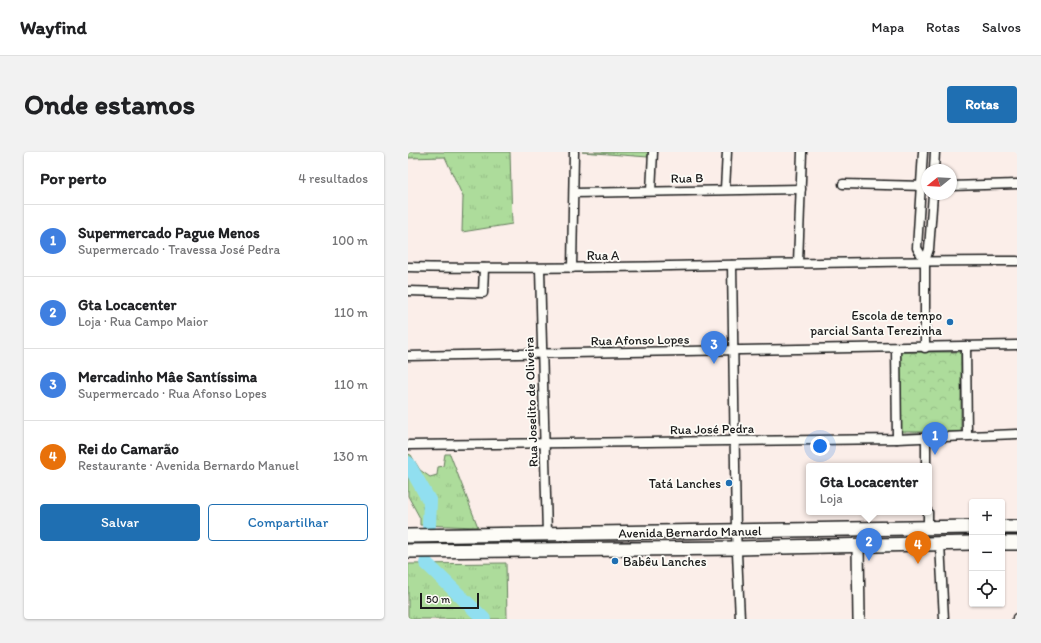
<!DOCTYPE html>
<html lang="pt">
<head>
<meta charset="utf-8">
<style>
	body { margin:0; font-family:Itim,sans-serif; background:#f2f2f2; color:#202124 }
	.controls { position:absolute; right:12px; bottom:12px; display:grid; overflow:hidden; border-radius:4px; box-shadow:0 1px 3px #0004 }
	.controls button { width:36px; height:36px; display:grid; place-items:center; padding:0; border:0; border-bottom:1px solid #e0e0e0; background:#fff; color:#202124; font:20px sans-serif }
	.compass { position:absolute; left:513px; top:12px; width:36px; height:36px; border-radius:50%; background:#fff; box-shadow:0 1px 3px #0004; rotate:252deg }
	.scale { position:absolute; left:12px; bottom:10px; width:59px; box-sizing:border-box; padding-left:4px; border:2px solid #1c1c1c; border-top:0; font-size:11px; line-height:14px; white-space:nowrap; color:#1c1c1c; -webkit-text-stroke:3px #fdfcf7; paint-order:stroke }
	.you { position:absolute; left:412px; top:294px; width:14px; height:14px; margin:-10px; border:3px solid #fff; border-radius:50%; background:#1a73e8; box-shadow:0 0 0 6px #1a73e833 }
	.badge { display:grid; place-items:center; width:26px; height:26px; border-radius:50%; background:#1f6fb2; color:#fff; font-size:13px; font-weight:700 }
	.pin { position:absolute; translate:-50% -33px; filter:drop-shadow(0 1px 2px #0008) }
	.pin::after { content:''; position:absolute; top:21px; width:14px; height:12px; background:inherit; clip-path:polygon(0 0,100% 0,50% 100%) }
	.popup { position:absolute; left:398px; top:311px; width:126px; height:52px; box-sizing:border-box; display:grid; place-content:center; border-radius:4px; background:#fff; filter:drop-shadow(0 1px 3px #0005); font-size:13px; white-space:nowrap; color:#757577 }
	.popup b { font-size:15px; color:#202124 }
	.popup::after { content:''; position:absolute; left:50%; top:100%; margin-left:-8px; border:8px solid transparent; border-top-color:#fff }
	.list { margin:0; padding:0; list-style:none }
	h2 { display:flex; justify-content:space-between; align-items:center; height:52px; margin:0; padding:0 16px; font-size:17px }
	h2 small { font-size:13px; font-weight:400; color:#757577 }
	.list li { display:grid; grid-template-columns:26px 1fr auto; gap:12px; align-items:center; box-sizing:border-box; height:72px; padding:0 16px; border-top:1px solid #e0e0e0 }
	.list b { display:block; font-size:15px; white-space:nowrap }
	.list p { margin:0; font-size:13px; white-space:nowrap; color:#757577 }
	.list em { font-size:13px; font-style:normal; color:#757577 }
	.actions { display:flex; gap:8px; padding:12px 16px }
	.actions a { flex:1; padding:9px 0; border:1px solid #1f6fb2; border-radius:4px; text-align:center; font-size:14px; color:#1f6fb2 }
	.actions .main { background:#1f6fb2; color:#fff }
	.icon { flex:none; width:22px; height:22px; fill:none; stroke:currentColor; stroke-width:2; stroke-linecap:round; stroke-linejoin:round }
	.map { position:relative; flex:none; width:609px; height:467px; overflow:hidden; border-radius:4px }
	header { display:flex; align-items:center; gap:24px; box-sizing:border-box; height:56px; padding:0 20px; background:#fff; border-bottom:1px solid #e0e0e0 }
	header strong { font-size:19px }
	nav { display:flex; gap:22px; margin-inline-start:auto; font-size:14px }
	.intro { display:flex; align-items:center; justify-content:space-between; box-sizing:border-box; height:96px; padding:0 24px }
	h1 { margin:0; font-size:28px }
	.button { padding:10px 18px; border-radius:4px; background:#1f6fb2; color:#fff; font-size:14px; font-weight:700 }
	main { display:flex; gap:24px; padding:0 24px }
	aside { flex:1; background:#fff; border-radius:4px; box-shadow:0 1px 3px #0004 }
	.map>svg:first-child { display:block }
	.grass { fill:url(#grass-tufts); stroke:#647c5c }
	.park { fill:url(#park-crowns); stroke:#647c5c }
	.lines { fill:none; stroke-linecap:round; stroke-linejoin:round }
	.river { stroke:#91dff0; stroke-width:14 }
	.street-casing { stroke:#1c1c1c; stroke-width:11 }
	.secondary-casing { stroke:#1c1c1c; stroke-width:14 }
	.primary-casing { stroke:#1c1c1c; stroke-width:16 }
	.street { stroke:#fdfcf7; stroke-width:8 }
	.secondary { stroke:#fdfcf7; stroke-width:11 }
	.primary { stroke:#fdfcf7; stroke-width:13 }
	.poi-dot { fill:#1f6fb2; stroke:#fdfcf7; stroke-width:1.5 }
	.labels { text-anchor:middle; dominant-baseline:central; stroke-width:3.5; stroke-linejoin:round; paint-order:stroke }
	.street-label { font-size:13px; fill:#1c1c1c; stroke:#fdfcf7 }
	.poi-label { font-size:13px; fill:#1c1c1c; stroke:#fdfcf7; text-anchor:end }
</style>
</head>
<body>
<header>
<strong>Wayfind</strong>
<nav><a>Mapa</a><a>Rotas</a><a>Salvos</a></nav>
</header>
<div class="intro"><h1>Onde estamos</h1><a class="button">Rotas</a></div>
<main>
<aside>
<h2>Por perto<small>4 resultados</small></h2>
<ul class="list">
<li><span class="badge" style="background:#3f7fe0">1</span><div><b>Supermercado Pague Menos</b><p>Supermercado · Travessa José Pedra</p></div><em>100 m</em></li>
<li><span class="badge" style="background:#3f7fe0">2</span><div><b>Gta Locacenter</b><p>Loja · Rua Campo Maior</p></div><em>110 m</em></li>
<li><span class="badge" style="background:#3f7fe0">3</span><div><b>Mercadinho Mâe Santíssima</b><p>Supermercado · Rua Afonso Lopes</p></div><em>110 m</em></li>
<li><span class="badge" style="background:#e8710a">4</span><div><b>Rei do Camarão</b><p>Restaurante · Avenida Bernardo Manuel</p></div><em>130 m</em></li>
</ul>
<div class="actions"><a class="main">Salvar</a><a>Compartilhar</a></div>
</aside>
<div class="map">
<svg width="609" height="467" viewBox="0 0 609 467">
	<defs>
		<pattern id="grass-tufts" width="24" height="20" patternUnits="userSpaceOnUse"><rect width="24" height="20" fill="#addc9b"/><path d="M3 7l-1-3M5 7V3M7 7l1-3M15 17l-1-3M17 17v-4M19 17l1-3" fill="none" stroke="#94bc85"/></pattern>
		<pattern id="park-crowns" width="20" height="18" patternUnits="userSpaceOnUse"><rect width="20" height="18" fill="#addc9b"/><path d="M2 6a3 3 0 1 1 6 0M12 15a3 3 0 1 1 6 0" fill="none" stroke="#94bc85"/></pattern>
	</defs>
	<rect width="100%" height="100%" fill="#fbeee9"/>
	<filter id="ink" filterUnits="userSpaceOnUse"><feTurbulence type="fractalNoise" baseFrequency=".025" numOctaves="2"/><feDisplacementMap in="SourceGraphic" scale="8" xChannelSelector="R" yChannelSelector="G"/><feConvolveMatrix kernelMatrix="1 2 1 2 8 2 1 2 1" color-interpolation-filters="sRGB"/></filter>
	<g filter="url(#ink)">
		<g class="grass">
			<path d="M0,0H102L104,72L54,80L55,45L37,5L0,6Z"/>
			<path d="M0,302L3,303L12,318L22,325L29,323L30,315L35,314L37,302H42L70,375L12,373V366L0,344Z"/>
			<path d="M98,411L99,467H0V412Z"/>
		</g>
		<g class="park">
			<path d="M174,0H241L240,5Z"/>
			<rect x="491" y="200" width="62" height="80"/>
		</g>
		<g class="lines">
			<g class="river">
				<path d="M0,311L22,350L21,373"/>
				<path d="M18,411L76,467"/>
			</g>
			<defs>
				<g id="street">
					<path d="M515,0L509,96L517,109"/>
					<path d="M526,18L527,0"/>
					<path d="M435,32L518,34"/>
					<path d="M543,34L609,32"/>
					<path d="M317,37L319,0"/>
					<path d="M243,39L245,0"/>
					<path d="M166,41L393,37"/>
					<path d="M390,111L394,0"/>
					<path d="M324,113L328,379L332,467"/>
					<path d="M0,115C203,119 406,108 609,109"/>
					<path d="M164,116L166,0"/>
					<path d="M132,117L139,382"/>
					<path d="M0,139L75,141L76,116"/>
					<path d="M558,194L559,283"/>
					<path d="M488,196L489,287"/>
					<path d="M517,196V109L521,97L525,42"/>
					<path d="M0,204L609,193"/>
					<path d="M518,286V314"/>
					<path d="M0,293L489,287L609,282"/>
					<path d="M520,360V376"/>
					<path d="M532,392L536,467"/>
					<path d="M609,467V466"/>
				</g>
				<path id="secondary" d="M450,394L451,467"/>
				<g id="primary">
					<path d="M594,375H609"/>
					<path d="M0,384L564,375"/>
					<path d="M594,391H609"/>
					<path d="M0,399L330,396L564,391"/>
				</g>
			</defs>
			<use href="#street" class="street-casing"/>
			<use href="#secondary" class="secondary-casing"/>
			<use href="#primary" class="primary-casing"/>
			<use href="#street" class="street"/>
			<use href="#secondary" class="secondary"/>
			<use href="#primary" class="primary"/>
		</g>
	</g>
	<g class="poi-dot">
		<circle cx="542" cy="170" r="4"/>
		<circle cx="321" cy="331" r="4"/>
		<circle cx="207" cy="409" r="4"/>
	</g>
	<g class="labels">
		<g class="street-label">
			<text transform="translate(279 26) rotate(-1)">Rua B</text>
			<text x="195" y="103">Rua A</text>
			<text transform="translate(232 188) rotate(-1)">Rua Afonso Lopes</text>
			<text transform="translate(123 250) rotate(-92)">Rua Joselito de Oliveira</text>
			<text transform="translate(304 277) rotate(-1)">Rua José Pedra</text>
			<text transform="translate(282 380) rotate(-1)">Avenida Bernardo Manuel</text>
		</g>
		<g class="poi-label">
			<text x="534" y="163">Escola de tempo<tspan x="534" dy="15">parcial Santa Terezinha</tspan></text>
			<text x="313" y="331">Tatá Lanches</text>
			<text x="215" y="409" text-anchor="start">Babêu Lanches</text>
		</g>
	</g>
</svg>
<div class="controls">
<button>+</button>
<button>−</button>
<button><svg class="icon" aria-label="locate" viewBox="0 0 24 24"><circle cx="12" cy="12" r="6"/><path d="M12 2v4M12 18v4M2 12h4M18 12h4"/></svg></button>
</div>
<svg class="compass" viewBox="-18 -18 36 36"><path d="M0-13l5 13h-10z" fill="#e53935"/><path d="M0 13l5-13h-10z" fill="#757577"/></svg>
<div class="scale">50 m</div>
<div class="you"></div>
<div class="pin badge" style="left:527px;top:303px;background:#3f7fe0">1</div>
<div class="pin badge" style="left:461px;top:409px;background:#3f7fe0">2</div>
<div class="popup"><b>Gta Locacenter</b>Loja</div>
<div class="pin badge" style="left:306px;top:212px;background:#3f7fe0">3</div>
<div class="pin badge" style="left:510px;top:412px;background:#e8710a">4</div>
</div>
</main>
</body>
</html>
